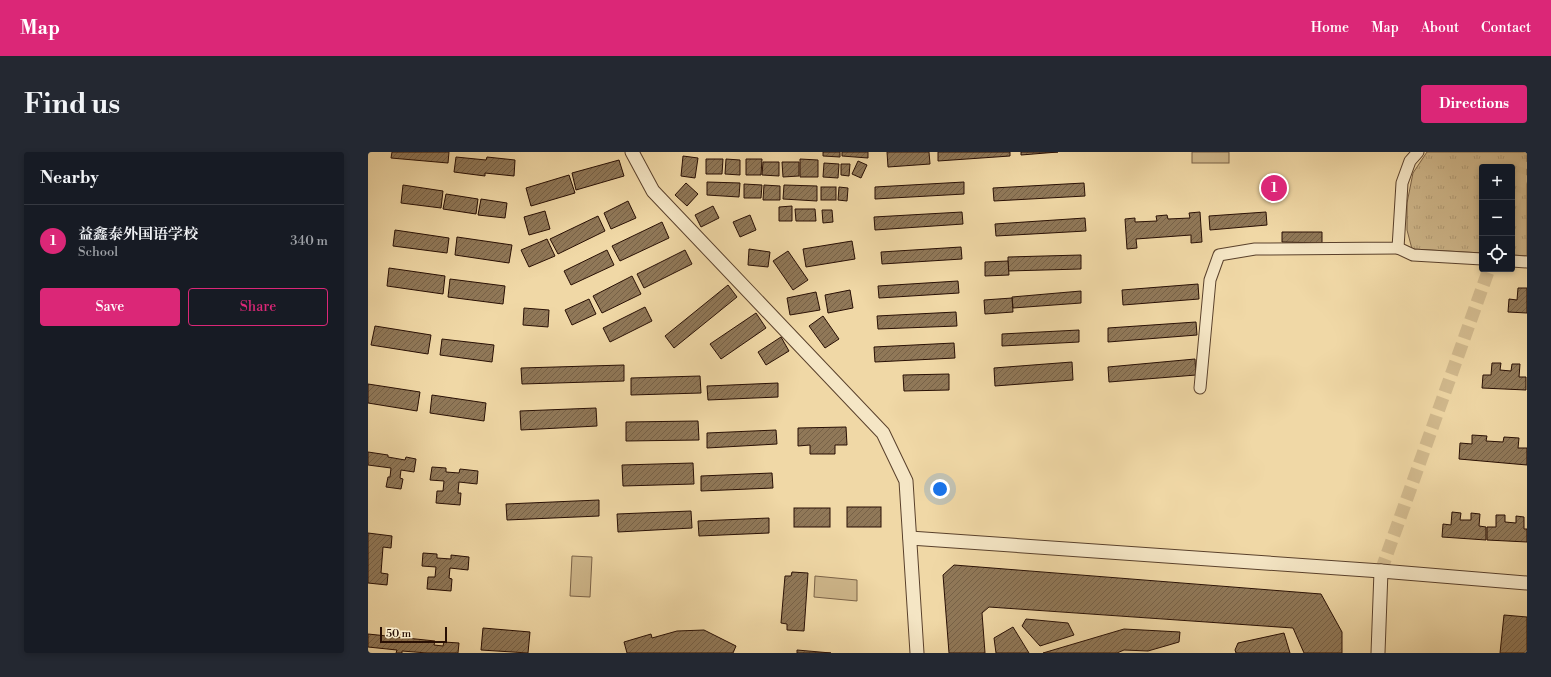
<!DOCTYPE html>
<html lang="en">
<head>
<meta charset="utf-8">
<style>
	body { margin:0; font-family:"Libre Bodoni","Noto Serif SC",serif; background:#242831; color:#f1f3f6 }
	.controls { position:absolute; right:12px; top:12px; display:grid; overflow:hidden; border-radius:4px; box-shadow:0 2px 6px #0003 }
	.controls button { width:36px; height:36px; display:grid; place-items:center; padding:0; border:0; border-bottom:1px solid #363941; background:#171b24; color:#f1f3f6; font:20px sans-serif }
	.scale { position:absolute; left:12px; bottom:10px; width:67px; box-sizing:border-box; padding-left:4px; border:2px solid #280f04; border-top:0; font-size:11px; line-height:14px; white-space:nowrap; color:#280f04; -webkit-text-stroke:3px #f5e6c5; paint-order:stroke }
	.you { position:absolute; left:572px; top:337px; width:14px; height:14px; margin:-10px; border:3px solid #fff; border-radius:50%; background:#1a73e8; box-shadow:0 0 0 6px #1a73e833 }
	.badge { display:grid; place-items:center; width:26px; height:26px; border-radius:50%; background:#db2777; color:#fff; font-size:13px; font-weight:700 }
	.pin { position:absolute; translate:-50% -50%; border:2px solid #fff; box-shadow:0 1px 4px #0006 }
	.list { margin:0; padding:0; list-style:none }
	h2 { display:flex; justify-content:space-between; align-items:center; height:52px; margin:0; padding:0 16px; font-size:17px }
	h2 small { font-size:13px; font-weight:400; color:#9ea1a6 }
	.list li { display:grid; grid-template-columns:26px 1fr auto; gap:12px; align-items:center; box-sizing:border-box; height:72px; padding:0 16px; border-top:1px solid #363941 }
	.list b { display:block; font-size:15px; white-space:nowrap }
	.list p { margin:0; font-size:13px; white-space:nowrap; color:#9ea1a6 }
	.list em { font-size:13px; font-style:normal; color:#9ea1a6 }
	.actions { display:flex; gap:8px; padding:12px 16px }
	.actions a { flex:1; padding:9px 0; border:1px solid #db2777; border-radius:4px; text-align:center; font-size:14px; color:#db2777 }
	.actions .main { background:#db2777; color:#fff }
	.icon { flex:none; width:22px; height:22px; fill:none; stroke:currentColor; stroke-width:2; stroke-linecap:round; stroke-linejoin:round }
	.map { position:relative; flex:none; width:1159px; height:501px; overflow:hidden; border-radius:4px }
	header { display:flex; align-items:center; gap:24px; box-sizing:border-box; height:56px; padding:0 20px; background:#db2777; color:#fff }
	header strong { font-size:19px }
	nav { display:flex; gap:22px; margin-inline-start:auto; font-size:14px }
	.intro { display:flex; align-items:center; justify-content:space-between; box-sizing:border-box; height:96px; padding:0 24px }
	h1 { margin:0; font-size:28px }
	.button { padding:10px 18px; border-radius:4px; background:#db2777; color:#fff; font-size:14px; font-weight:700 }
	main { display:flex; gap:24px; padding:0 24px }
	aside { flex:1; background:#171b24; border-radius:4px; box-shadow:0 2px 6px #0003 }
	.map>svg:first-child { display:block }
	.green { fill:#ceb68a; stroke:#7b6247 }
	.park { fill:url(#park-tufts); stroke:#7b6247 }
	.building { fill:url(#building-hatch); stroke:#280f04 }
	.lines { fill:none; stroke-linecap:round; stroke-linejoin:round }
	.tertiary-tunnel { stroke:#d2ba8e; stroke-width:13; stroke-dasharray:13 6; stroke-linecap:butt }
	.minor-casing { stroke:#5a412c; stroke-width:13 }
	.tertiary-casing { stroke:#5a412c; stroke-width:15 }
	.minor { stroke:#f5e6c5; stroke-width:11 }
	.tertiary { stroke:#f5e6c5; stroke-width:13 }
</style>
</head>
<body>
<header>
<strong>Map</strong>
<nav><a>Home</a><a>Map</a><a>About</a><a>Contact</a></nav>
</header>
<div class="intro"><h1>Find us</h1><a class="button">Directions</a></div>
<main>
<aside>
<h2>Nearby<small></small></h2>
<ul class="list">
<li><span class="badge">1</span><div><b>益鑫泰外国语学校</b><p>School</p></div><em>340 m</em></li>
</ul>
<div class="actions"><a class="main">Save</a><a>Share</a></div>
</aside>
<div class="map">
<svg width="1159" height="501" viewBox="0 0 1159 501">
	<defs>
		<pattern id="park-tufts" width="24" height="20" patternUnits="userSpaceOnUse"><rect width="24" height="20" fill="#ceb68a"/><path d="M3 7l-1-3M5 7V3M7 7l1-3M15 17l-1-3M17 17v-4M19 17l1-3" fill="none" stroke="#b19b75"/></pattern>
		<pattern id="building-hatch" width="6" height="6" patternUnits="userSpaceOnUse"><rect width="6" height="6" fill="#907858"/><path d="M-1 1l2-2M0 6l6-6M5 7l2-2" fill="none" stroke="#766147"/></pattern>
	</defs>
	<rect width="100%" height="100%" fill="#f0d8a6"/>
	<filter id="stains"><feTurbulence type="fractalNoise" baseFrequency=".005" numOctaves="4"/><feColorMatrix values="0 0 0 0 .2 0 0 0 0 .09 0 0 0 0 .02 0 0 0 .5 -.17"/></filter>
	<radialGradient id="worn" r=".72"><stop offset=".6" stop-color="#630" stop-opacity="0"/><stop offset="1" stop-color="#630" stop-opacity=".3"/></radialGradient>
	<g class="green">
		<rect x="824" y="0" width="37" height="11"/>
		<path d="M204,404L224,405L222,445L202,444Z"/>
		<path d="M447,424L489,428V449L446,445Z"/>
	</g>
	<path class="park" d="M1059,0H1159V104L1144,103V15H1114V101L1044,97L1039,78V51L1045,21Z"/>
	<g class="building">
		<path d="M24,0H81L80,11L23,6Z"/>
		<path d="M455,0H472V5L455,4Z"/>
		<path d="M474,0H500V6L474,4Z"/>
		<path d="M519,0H561L562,12L520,15Z"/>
		<path d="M570,0H642V4L570,9Z"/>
		<path d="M653,0H690L653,3Z"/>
		<path d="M315,4L330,6L327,26L313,24Z"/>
		<path d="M88,5L118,8L119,5L147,8L146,24L117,21V24L86,20Z"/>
		<path d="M338,7H355L354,22H338Z"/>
		<path d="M358,7L372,8V23L357,22Z"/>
		<path d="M378,7H394L393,23H378Z"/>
		<path d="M432,7L450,8V25H432Z"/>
		<path d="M251,8L256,24L208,38L204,21Z"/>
		<path d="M490,9L499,13L493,26L484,22Z"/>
		<path d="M395,10H411V24L394,23Z"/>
		<path d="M414,10H431V24L415,25Z"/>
		<path d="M456,11L471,12L470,26L455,25Z"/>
		<path d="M473,12H482L481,24L473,23Z"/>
		<path d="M201,23L207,41L163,54L158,36Z"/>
		<path d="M339,30L372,31L371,45L339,43Z"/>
		<path d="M596,30V42L507,47V35Z"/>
		<path d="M318,31L330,42L319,54L307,43Z"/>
		<path d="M716,31L717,44L626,49L625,36Z"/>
		<path d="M376,32L394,33L393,46H376Z"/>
		<path d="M35,33L75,39L73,56L33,51Z"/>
		<path d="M396,33L412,34V48H395Z"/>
		<path d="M416,33L449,34V49L415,47Z"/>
		<rect x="453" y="35" width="15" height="13"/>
		<path d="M471,35L480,36L479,49L470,48Z"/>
		<path d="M78,42L110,47L108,62L75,57Z"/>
		<path d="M113,47L139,51L137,66L110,63Z"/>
		<path d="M260,49L268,66L243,77L236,61Z"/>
		<path d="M345,54L351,66L333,75L327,63Z"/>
		<path d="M424,54V69H411V55Z"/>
		<path d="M427,57H447L448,69H428Z"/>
		<path d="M454,58H464L465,70L455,71Z"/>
		<path d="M177,59L182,77L161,83L156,65Z"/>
		<path d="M594,60L595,72L507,78L506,65Z"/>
		<path d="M832,60L834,90L823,91V83L768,87L769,96L759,97L757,67L767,66V70L789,69L788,64L799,63L800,67L822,66L821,61Z"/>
		<path d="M898,60L899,73L842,78L841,64Z"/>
		<path d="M382,63L388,78L372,85L365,70Z"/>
		<path d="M230,64L237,79L190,102L182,87Z"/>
		<path d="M717,66L718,79L628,84L627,72Z"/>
		<path d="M294,70L301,86L252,109L244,94Z"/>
		<path d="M27,78L81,86L79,101L25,94Z"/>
		<path d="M914,80H954V91L914,90Z"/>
		<path d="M89,85L144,93L141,111L87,103Z"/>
		<path d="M179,87L187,104L161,115L153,98Z"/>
		<path d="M484,89L487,107L438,115L435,97Z"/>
		<path d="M593,95L594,107L514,112L513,100Z"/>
		<path d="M381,97L402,100L400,115L380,113Z"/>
		<path d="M239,98L246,113L203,133L196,119Z"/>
		<path d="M317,98L324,112L276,136L269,122Z"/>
		<path d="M420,99L440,128L425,138L405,109Z"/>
		<path d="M713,103V117L640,119V105Z"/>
		<path d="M640,109L641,123L617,124V110Z"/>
		<path d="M21,116L77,124L75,142L19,134Z"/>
		<path d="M264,124L273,142L234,161L225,144Z"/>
		<path d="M82,127L137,134L135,152L80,145Z"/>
		<path d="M590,129L591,141L511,146L510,134Z"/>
		<path d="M830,132L831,147L755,153L754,138Z"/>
		<path d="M360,133L369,145L306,196L297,184Z"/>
		<path d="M1150,136H1159V161L1140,160L1141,147L1149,148Z"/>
		<path d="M482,138L485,156L460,161L457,143Z"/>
		<path d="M713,139V151L645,156L644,145Z"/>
		<path d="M448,140L452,158L422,163L419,146Z"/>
		<path d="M644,146L645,160L617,162L616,148Z"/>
		<path d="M221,147L228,162L204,173L197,158Z"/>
		<path d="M277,155L284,169L242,190L235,176Z"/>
		<path d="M156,156L181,158L180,175L155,173Z"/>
		<path d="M588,160L589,174L510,177L509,164Z"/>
		<path d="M388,161L398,176L353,207L342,192Z"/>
		<path d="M455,164L471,187L457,196L441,174Z"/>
		<path d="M828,170L829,183L740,190V176Z"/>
		<path d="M7,174L63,183L60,202L3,193Z"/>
		<path d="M711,178V190L634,194V182Z"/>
		<path d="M413,185L421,199L398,213L390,200Z"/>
		<path d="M74,187L126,193L124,210L72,203Z"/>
		<path d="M586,191L587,206L507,210L506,195Z"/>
		<path d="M827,207L828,223L741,230L740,215Z"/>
		<path d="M704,210L705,228L627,234L626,216Z"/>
		<path d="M1124,211H1133L1132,218L1143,219L1144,212H1152L1151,225H1158V238L1114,236L1115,223H1123Z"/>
		<path d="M256,213V229L154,232L153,216Z"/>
		<path d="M581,222V238L536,239L535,223Z"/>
		<path d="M332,224L333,241L263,243V226Z"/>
		<path d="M410,231V245L340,248L339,234Z"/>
		<path d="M0,232L52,240L49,259L0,251Z"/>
		<path d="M64,243L118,251L116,269L62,261Z"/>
		<path d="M228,256L229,274L153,278L152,259Z"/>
		<path d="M330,269L331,288L258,289V270Z"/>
		<path d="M478,275L479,293H467V302H442V293L430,294V276Z"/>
		<path d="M408,278L409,292L339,296V281Z"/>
		<path d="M1104,283L1119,284L1118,289L1135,290L1136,285L1151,286L1150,296H1159V313L1091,307L1092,291L1104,292Z"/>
		<path d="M0,300L20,303V305L37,308L38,305L48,307L46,320L33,318L32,326L35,327L33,337L18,335L20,325H22L23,316L0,313Z"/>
		<path d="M325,311L326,332L255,334L254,313Z"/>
		<path d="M64,315L78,316V320L91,321L92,317L110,319L109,332L91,330L90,341H93L92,353L68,351L69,339H75L76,329L62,328Z"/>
		<path d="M404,321L405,336L333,339V324Z"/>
		<path d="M231,348V364L139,368L138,352Z"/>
		<rect x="479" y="355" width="34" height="20"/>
		<rect x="426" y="356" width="36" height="19"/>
		<path d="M323,359L324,376L250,380L249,362Z"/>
		<path d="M1084,360L1093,361L1092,368H1103V361L1112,362L1111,374L1118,375V388L1074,385L1075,372L1083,373Z"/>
		<path d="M1128,363H1137V370L1148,371V364L1156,365V377H1159V390L1119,388V375H1128Z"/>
		<path d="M401,366V381L331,384L330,369Z"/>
		<path d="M0,381L24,384L23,396L15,395L13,421L20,422L19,433L0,431Z"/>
		<path d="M55,401L69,402V406L83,407V403L101,405L100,418L82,416L81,426L84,427L83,439L59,437L60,425H67L68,415L54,414Z"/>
		<path d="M586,413L953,442L974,480V501H936L925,476L621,455L614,461L617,501H581L575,423Z"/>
		<path d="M424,420L440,421L436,479L419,478V472L413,471L417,424H423Z"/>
		<path d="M1136,463L1159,465V501H1132Z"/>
		<path d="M658,467L700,471L706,483L672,494L654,474Z"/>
		<path d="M645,475L661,501H628L626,486Z"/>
		<path d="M115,476L162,480L160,501L113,498Z"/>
		<path d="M756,477L812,480L811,490L780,499L756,498L749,501H675Z"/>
		<path d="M336,478L368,494L365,501H259L256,490L283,482L284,486L309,479Z"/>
		<path d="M916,481L922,501H868L867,498L870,491Z"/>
		<path d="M0,482L67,489L66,493L75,494L76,490L91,491L90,501H59L34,499V501H28L29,498L0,495Z"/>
		<path d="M429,498L463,501H429Z"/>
	</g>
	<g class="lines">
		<g class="tertiary-tunnel">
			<path d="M1144,52L1159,10"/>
			<path d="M1013,419L1121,117"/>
		</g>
		<defs>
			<g id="minor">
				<path d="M1030,96L1045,103L1114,107"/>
				<path d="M1144,109L1159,110"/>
				<path d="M832,236L842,128L851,103L887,97L1030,96L1034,31L1042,9L1050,0"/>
			</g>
			<g id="tertiary">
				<path d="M264,0L285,39L515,281L538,329L549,501"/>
				<path d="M542,386L1013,419L1159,431"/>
				<path d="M1010,501L1013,419"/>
			</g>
		</defs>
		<use href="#minor" class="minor-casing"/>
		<use href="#tertiary" class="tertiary-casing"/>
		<use href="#minor" class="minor"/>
		<use href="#tertiary" class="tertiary"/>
	</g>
	<rect width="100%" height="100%" filter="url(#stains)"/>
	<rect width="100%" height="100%" fill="url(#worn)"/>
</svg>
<div class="controls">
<button>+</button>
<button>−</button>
<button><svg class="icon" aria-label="locate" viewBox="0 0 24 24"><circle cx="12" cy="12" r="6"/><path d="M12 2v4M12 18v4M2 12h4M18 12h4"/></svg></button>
</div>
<div class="scale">50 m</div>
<div class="you"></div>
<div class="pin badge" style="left:906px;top:36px">1</div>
</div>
</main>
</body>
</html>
